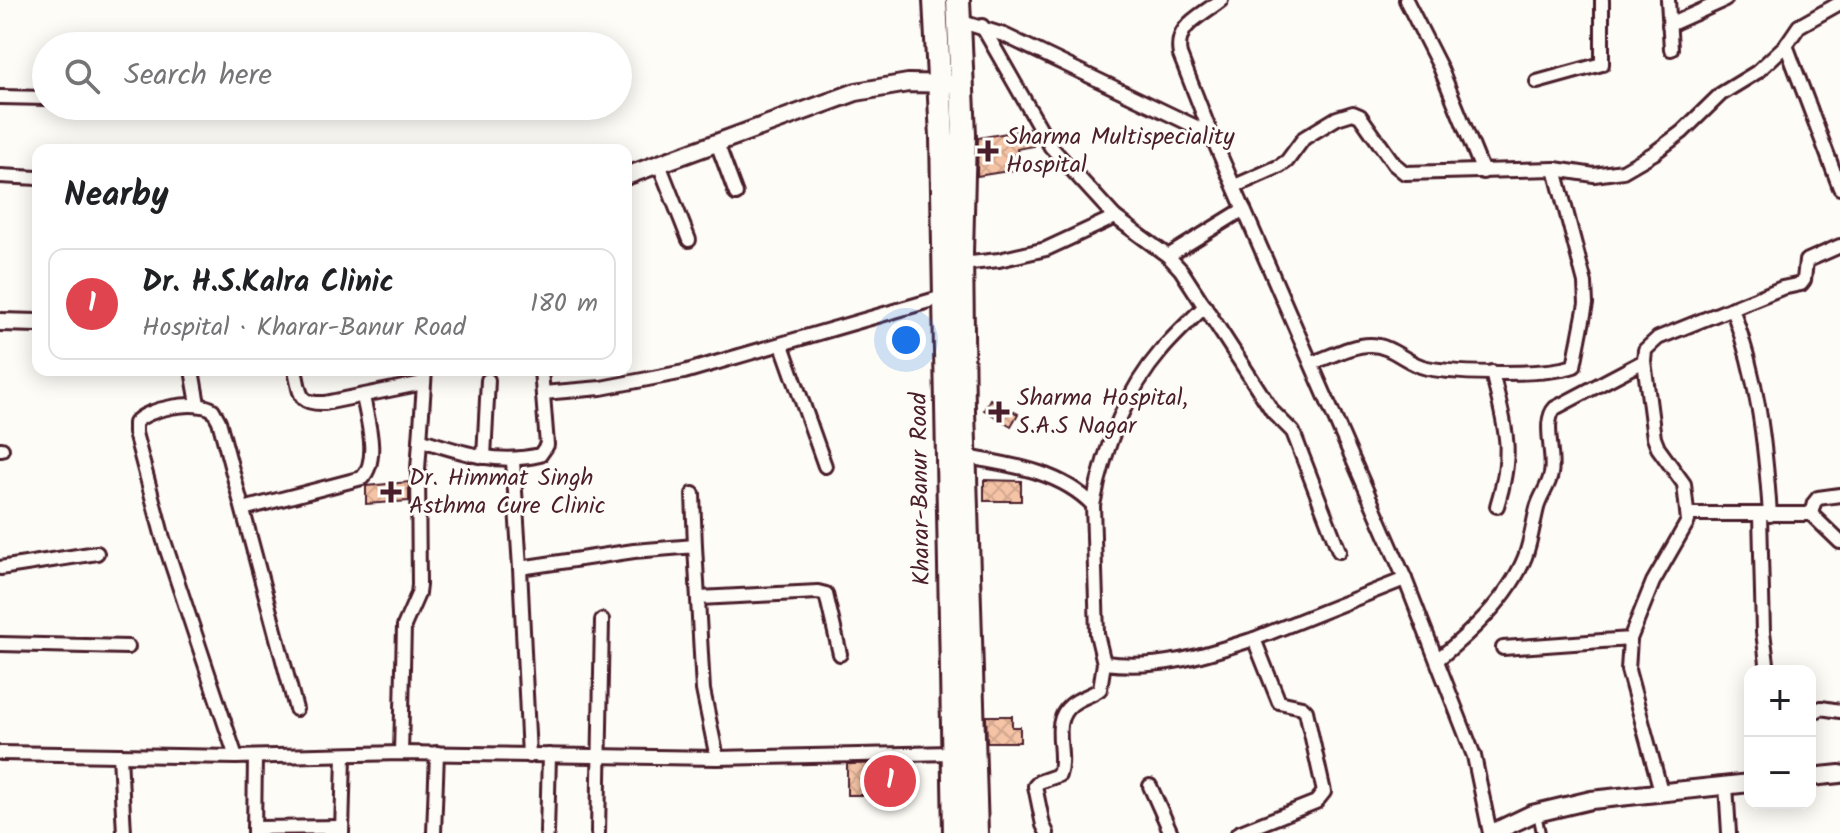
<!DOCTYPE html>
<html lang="en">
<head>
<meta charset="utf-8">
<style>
	body { margin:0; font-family:Kalam,sans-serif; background:#f2f2f2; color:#202124 }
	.controls { position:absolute; right:24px; bottom:24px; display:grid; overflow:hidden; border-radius:16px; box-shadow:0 4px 20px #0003 }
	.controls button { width:72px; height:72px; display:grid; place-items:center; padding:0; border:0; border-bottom:2px solid #e0e0e0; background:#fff; color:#202124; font:40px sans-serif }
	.you { position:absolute; left:906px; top:340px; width:28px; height:28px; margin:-20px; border:6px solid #fff; border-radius:50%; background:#1a73e8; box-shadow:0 0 0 12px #1a73e833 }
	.badge { display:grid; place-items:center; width:52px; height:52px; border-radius:50%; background:#4a1f2b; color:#fff; font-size:26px; font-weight:700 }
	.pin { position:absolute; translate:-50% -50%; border:4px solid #fff; box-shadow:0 2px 8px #0006 }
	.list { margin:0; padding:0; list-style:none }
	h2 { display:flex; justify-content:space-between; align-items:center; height:104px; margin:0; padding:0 32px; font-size:34px }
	h2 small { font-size:26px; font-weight:400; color:#757577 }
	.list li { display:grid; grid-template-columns:52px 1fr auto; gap:24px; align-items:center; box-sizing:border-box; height:112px; margin:0 16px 16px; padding:0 16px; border:2px solid #e0e0e0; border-radius:16px }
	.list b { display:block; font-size:30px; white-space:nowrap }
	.list p { margin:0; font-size:26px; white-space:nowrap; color:#757577 }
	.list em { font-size:26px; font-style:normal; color:#757577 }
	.icon { flex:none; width:44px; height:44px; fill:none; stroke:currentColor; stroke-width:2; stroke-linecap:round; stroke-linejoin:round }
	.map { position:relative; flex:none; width:1840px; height:833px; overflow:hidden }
	.search { position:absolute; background:#fff; box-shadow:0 4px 20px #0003; left:32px; top:32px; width:600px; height:88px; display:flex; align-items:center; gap:20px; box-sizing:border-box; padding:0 28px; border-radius:44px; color:#757577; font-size:30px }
	.panel { position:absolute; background:#fff; box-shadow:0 4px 20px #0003; left:32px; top:144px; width:600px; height:232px; border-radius:16px }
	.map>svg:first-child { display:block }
	.building { fill:url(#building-cross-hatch); stroke:#4a1f2b; stroke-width:2 }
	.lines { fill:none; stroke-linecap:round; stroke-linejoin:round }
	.service-casing { stroke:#4a1f2b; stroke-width:12 }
	.minor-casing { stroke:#4a1f2b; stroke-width:18 }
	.tertiary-casing { stroke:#4a1f2b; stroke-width:22 }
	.trunk-casing { stroke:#4a1f2b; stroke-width:28 }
	.service { stroke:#fdfcf7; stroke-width:6 }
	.minor { stroke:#fdfcf7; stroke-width:12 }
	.tertiary { stroke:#fdfcf7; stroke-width:16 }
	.trunk { stroke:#fdfcf7; stroke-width:22 }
	.poi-dot { fill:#4a1f2b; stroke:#fdfcf7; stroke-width:3 }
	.labels { text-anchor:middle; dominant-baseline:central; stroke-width:6; stroke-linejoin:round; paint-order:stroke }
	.poi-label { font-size:24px; fill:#4a1f2b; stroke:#fdfcf7; text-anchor:start }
	.street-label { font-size:24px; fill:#4a1f2b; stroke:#fdfcf7 }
</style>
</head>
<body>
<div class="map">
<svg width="1840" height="833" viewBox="0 0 1840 833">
	<defs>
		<pattern id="building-cross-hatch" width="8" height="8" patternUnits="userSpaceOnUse" patternTransform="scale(2)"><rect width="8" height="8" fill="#f5c4a6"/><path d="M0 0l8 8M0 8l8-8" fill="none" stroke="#d4a88f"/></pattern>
	</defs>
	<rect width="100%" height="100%" fill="#fdfcf7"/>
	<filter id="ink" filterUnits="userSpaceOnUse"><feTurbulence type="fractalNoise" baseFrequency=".0125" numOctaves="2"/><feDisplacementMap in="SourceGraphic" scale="16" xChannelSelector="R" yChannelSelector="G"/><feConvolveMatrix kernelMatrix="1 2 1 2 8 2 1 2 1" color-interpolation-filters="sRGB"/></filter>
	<g filter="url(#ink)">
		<g class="building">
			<path d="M1030,129L1034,146L1017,149L1021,169L977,176L978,138Z"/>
			<path d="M990,399L1018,414L1011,426L984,410Z"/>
			<path d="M984,480L1021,481V501H984Z"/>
			<path d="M409,482V501L366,504V486Z"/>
			<path d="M986,716H1012V727H1020V742H987Z"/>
			<path d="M912,763V795H847V764Z"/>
		</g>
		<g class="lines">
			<defs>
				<path id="service" d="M1537,813L1541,833"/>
				<g id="minor">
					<path d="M1221,0C1200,17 1174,25 1180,55L1211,134L1405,579L1474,756L1490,833"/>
					<path d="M1406,0L1440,67L1483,172"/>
					<path d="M1668,0L1671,49"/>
					<path d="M956,20L1004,35L1211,134"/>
					<path d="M1669,25L1725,0"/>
					<path d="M982,26L1051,147L1115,217L1168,256L1181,270L1273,412L1293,432L1339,551"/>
					<path d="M1786,45L1840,188"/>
					<path d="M1537,82L1602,64V0"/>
					<path d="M0,97L46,98"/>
					<path d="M717,143L736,194"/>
					<path d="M659,164L689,240"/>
					<path d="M0,176L38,178"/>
					<path d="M1235,186L1280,166L1287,161L1304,138L1337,118L1353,113L1360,116L1394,164L1405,173L1555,169L1594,175L1623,171L1654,153L1682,132L1721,94L1757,72L1786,45L1799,26L1840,3"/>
					<path d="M1168,256L1244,209"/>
					<path d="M961,264L999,260L1046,249L1115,217"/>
					<path d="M1732,308C1758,380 1765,439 1770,515"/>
					<path d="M782,345L825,466"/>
					<path d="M1312,363C1330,357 1351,345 1370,345C1393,345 1406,364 1427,368C1458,374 1545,376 1574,366L1586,304L1585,283L1555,169"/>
					<path d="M192,370L198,404"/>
					<path d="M295,370C301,394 297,404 325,403L423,383"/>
					<path d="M1492,372C1505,428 1515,449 1497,506"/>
					<path d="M543,393L601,388L684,372L943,297"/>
					<path d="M422,440C463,453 497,465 540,455L547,445L541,370"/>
					<path d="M0,449H2"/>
					<path d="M484,457L488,380"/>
					<path d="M967,457C1012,465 1060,471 1093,505C1104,450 1124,394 1161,351C1174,335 1190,321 1205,306"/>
					<path d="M513,461L520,568"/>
					<path d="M693,494L695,546"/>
					<path d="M243,509L362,478C380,459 367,419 363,396"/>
					<path d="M1688,514H1811L1840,542"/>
					<path d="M1811,514L1814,503L1818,498L1840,495"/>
					<path d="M1760,515L1763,632L1768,671"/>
					<path d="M0,568L97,553"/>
					<path d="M699,598L818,592L826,594L840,654"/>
					<path d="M1254,639L1405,579"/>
					<path d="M1630,639L1628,670L1661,791"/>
					<path d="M0,644L128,647"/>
					<path d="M1503,648L1630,639L1653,582L1688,521L1684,484L1658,448L1654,438L1644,361"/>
					<path d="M1437,660C1470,633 1509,598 1525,557C1531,541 1533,524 1537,508C1540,496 1549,486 1551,474C1555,455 1542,421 1555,408L1644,361L1645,350L1658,338L1782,288L1801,284L1804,280L1806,261L1840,246"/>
					<path d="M1104,663C1160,670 1201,656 1254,639L1279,702L1302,707L1306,711L1324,792L1316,802L1238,833"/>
					<path d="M1810,715L1821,708L1840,711"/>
					<path d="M0,753L236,757L401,753L717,758L952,753"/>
					<path d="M401,753L404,626L418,594L419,585L418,469L425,370"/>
					<path d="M120,755L124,833"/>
					<path d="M529,756L520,568L634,551L695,546L703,690L717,758"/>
					<path d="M236,757L163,538L135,433V423C147,408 197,399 213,410L219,421L296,709"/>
					<path d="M1726,785L1729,833"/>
					<path d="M1150,786L1171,833"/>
					<path d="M254,828L342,827"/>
					<path d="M254,833L255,757"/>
					<path d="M342,833L344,755"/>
					<path d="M434,833L437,753"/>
					<path d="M547,833L549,755"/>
					<path d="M598,833L602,620"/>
					<path d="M1047,833L1043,825L1035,786L1039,782L1059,775C1067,752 1049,723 1071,705C1080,697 1091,696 1100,689L1104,663L1097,634L1093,505"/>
				</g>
				<g id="tertiary">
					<path d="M626,176L856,92L908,83L961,84"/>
					<path d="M0,322L38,323"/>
					<path d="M1810,777L1840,774"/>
					<path d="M1492,833L1532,814L1591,800L1750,783"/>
				</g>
				<g id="trunk">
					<path d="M935,0L942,137L955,833"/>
					<path d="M958,0L964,135L961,253L963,411L976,833"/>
				</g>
			</defs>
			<use href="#service" class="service-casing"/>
			<use href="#minor" class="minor-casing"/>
			<use href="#tertiary" class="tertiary-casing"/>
			<use href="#trunk" class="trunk-casing"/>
			<use href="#service" class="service"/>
			<use href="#minor" class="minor"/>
			<use href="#tertiary" class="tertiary"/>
			<use href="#trunk" class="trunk"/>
		</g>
	</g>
	<g class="poi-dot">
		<path d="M984 139h8v8h8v8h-8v8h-8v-8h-8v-8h8z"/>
		<path d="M995 400h8v8h8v8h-8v8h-8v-8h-8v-8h8z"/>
		<path d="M387 480h8v8h8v8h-8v8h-8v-8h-8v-8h8z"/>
	</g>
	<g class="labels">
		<g class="poi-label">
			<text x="1006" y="137">Sharma Multispeciality<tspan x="1006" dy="28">Hospital</tspan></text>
			<text x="1017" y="398">Sharma Hospital,<tspan x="1017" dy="28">S.A.S Nagar</tspan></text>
			<text x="409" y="478">Dr. Himmat Singh<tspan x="409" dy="28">Asthma Cure Clinic</tspan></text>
		</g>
		<g class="street-label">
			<text transform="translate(921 489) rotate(-91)">Kharar-Banur Road</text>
		</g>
	</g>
</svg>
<div class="controls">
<button>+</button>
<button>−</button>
</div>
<div class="you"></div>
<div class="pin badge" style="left:890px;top:781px;background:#e0444e">1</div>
<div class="search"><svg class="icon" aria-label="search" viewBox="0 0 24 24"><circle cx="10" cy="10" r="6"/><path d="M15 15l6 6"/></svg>Search here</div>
<section class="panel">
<h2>Nearby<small></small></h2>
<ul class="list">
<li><span class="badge" style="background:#e0444e">1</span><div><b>Dr. H.S.Kalra Clinic</b><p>Hospital · Kharar-Banur Road</p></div><em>180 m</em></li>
</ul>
</section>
</div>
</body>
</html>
